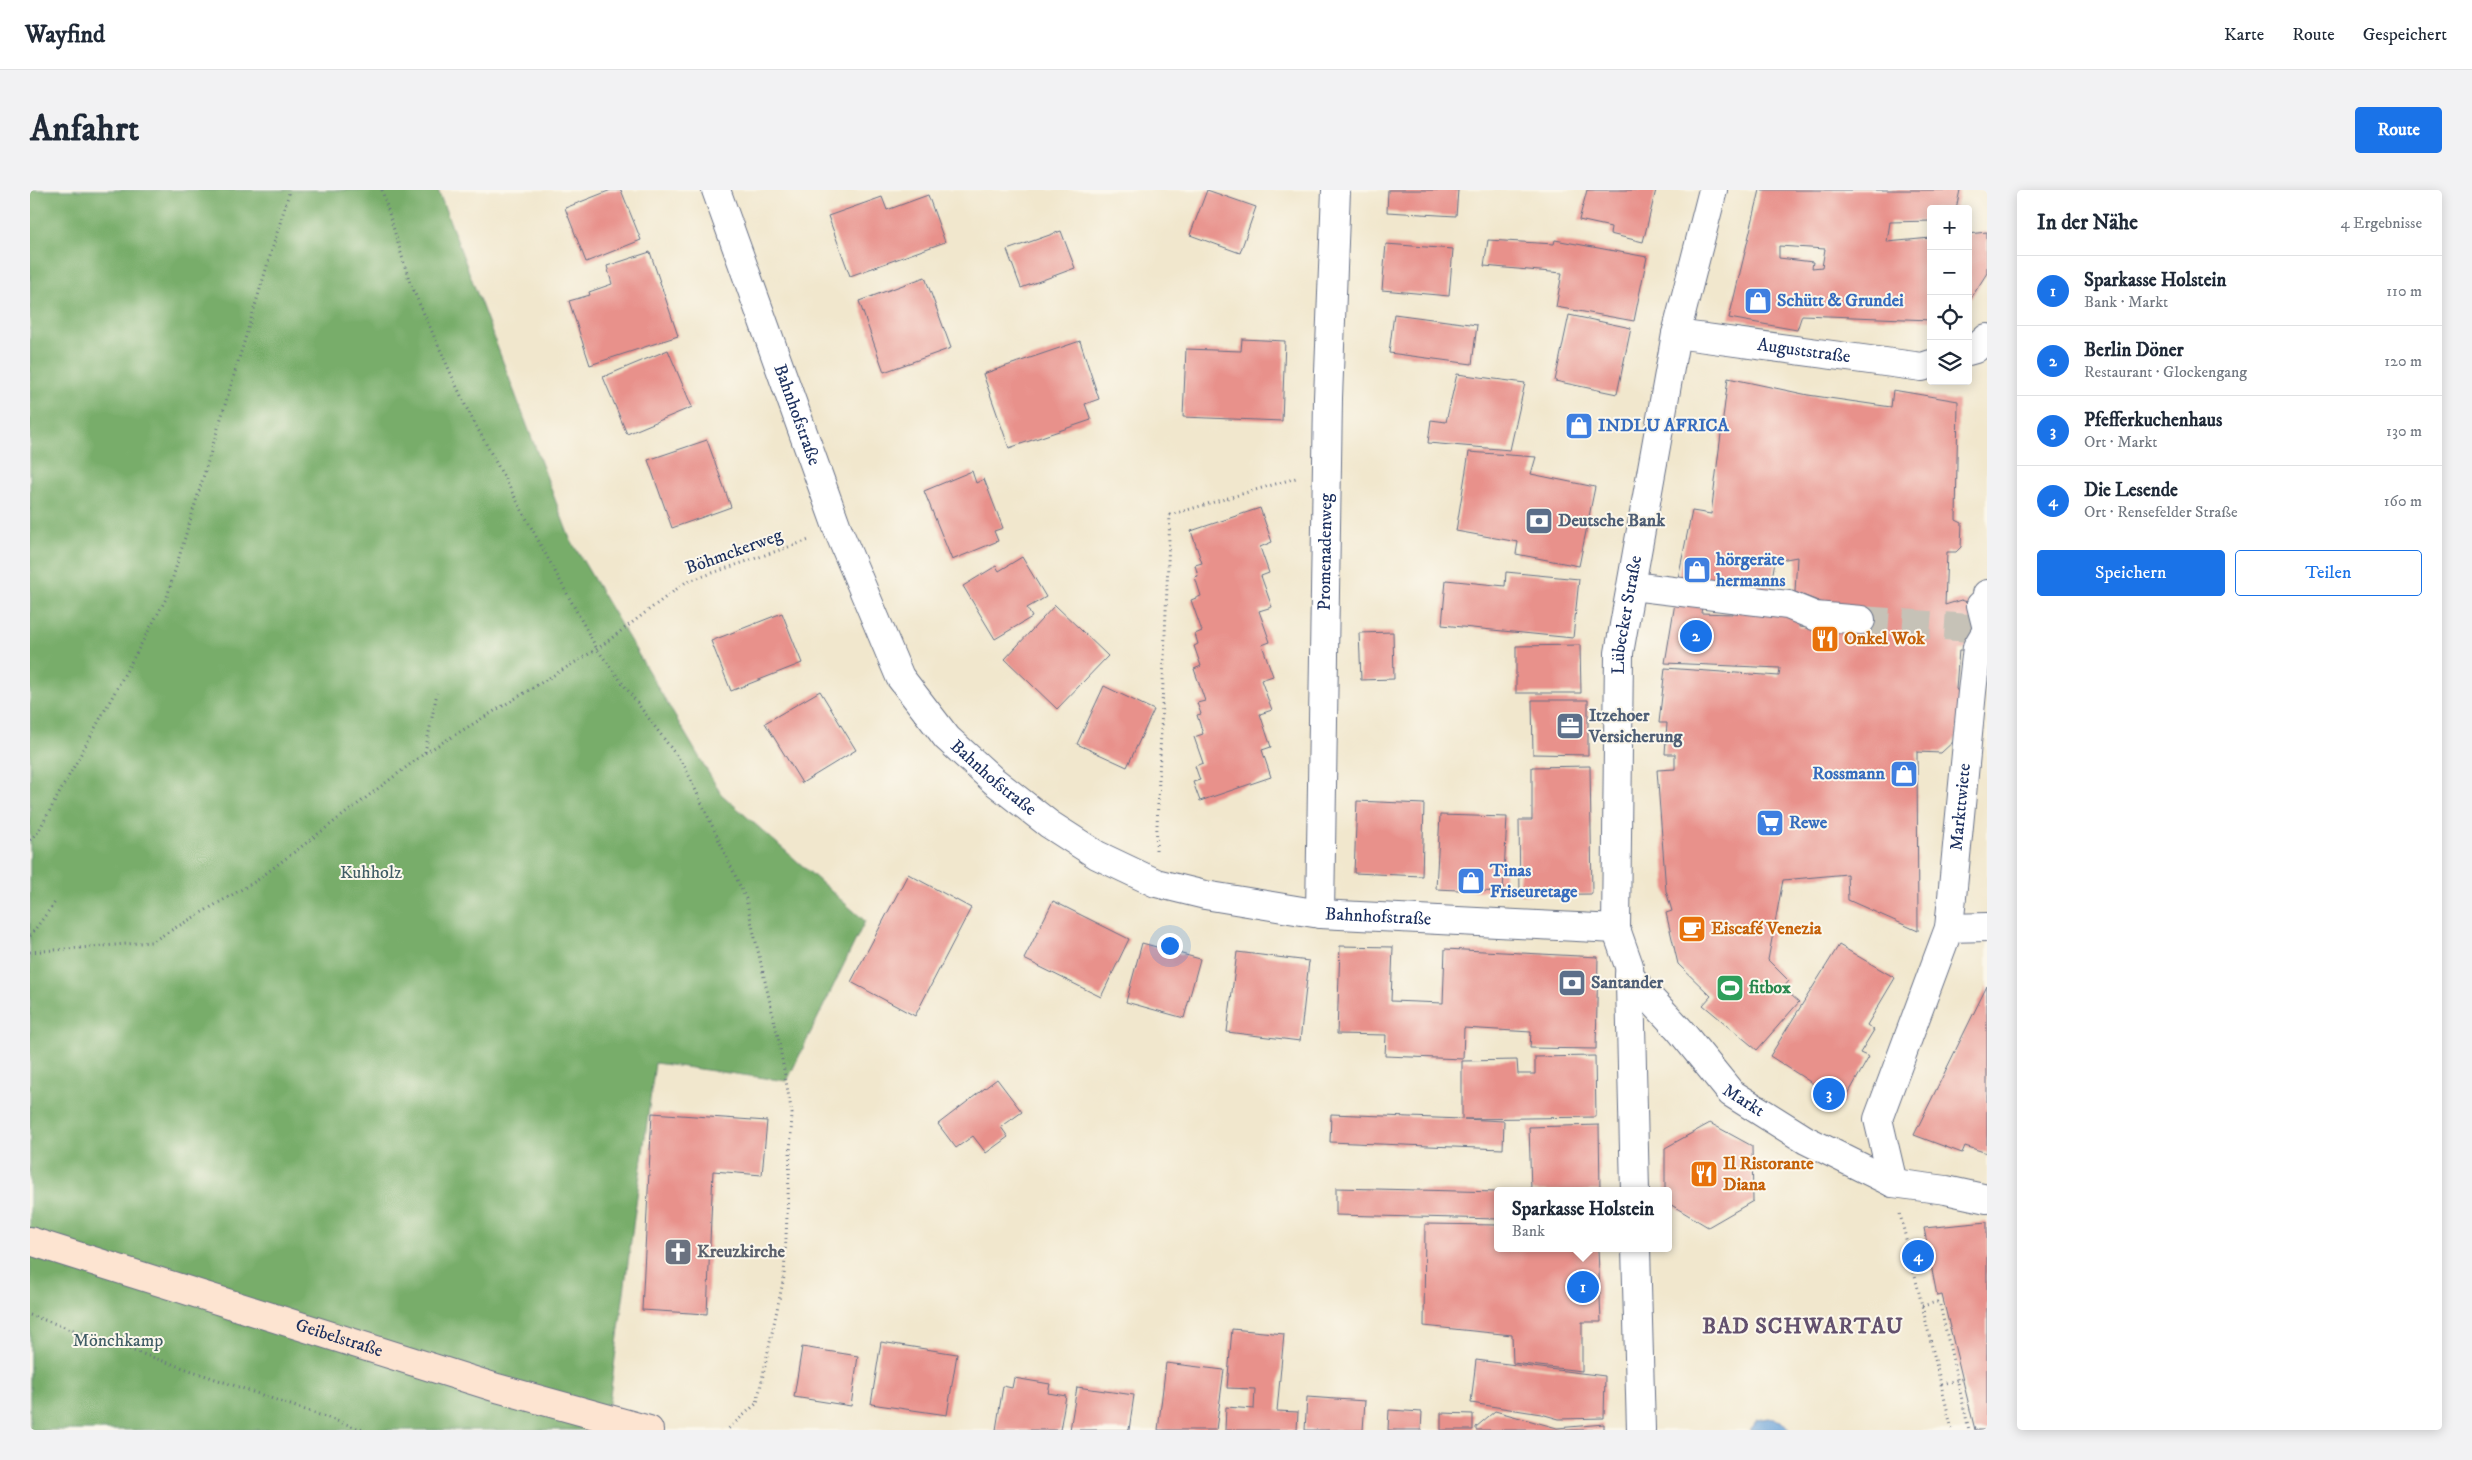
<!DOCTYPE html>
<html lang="de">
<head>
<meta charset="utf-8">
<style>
	body { margin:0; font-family:"IM FELL DW Pica",serif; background:#f2f2f3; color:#1f2937 }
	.controls { position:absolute; right:15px; top:15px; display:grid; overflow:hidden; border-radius:5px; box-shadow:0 2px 12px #0003 }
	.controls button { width:45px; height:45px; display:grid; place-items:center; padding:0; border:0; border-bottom:1px solid #e0e1e3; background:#fff; color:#1f2937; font:25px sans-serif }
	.you { position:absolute; left:1139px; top:755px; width:18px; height:18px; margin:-12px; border:4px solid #fff; border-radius:50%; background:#1a73e8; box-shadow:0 0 0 8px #1a73e833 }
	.badge { display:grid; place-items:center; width:32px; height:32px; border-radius:50%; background:#1a73e8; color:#fff; font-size:16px; font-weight:700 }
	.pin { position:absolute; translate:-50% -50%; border:2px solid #fff; box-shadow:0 1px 5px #0006 }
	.popup { position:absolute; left:1464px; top:997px; width:178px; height:65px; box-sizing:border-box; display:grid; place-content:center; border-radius:5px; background:#fff; filter:drop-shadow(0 1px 4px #0005); font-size:16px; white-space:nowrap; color:#747a83 }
	.popup b { font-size:19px; color:#1f2937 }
	.popup::after { content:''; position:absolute; left:50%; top:100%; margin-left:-10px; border:10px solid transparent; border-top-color:#fff }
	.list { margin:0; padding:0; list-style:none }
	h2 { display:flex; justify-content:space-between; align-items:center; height:65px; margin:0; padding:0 20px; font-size:21px }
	h2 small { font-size:16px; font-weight:400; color:#747a83 }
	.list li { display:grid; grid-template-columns:32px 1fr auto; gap:15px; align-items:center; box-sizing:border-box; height:70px; padding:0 20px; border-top:1px solid #e0e1e3 }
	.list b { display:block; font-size:19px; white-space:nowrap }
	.list p { margin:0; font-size:16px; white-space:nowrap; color:#747a83 }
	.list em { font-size:16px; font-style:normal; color:#747a83 }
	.actions { display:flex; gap:10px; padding:15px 20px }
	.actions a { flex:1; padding:11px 0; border:1px solid #1a73e8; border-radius:5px; text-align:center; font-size:18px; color:#1a73e8 }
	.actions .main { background:#1a73e8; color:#fff }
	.icon { flex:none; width:28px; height:28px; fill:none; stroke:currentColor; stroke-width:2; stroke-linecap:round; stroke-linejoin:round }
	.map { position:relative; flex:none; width:1957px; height:1240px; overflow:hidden; border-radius:5px }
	header { display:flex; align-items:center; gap:30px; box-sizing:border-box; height:70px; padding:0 25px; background:#fff; border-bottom:1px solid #e0e1e3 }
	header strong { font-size:24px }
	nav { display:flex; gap:28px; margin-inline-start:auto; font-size:18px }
	.intro { display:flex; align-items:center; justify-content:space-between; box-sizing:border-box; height:120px; padding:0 30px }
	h1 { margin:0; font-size:35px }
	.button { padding:12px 22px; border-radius:5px; background:#1a73e8; color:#fff; font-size:18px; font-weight:700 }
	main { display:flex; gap:30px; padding:0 30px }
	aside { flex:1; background:#fff; border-radius:5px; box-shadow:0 2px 12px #0003 }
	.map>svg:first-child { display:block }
	.forest { fill:#78ad6a; stroke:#4a6e64 }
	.water { fill:#6ba3d9; stroke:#43699c }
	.building { fill:#e8918b; fill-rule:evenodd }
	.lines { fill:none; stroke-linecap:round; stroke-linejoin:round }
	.street-tunnel { stroke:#c6c2b7; stroke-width:28; stroke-dasharray:28 14; stroke-linecap:butt }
	.street-casing { stroke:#666f85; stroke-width:30 }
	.secondary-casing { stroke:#666f85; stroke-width:30 }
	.path { stroke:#666f85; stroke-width:3; stroke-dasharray:1 4; stroke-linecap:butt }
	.street { stroke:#fff; stroke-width:28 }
	.secondary { stroke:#fde4d1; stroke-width:28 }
	.labels { text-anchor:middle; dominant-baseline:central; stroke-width:4; stroke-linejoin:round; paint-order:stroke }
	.shop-label { font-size:18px; font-weight:bold; fill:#366cbe; stroke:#fbf7ec; text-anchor:start }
	.street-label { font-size:18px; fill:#1b2f5e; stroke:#fbf7ec }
	.service-label { font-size:18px; font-weight:bold; fill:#4e5e75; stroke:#fbf7ec; text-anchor:start }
	.food-label { font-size:18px; font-weight:bold; fill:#c56008; stroke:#fbf7ec; text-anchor:start }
	.park-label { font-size:18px; fill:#405d66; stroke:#fbf7ec }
	.leisure-label { font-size:18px; font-weight:bold; fill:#27864d; stroke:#fbf7ec; text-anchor:start }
	.worship-label { font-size:18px; font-weight:bold; fill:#5b616d; stroke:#fbf7ec; text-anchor:start }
	.district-label { font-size:22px; font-weight:bold; letter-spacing:1px; fill:#63516e; stroke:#fbf7ec }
</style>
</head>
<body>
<header>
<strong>Wayfind</strong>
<nav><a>Karte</a><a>Route</a><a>Gespeichert</a></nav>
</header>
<div class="intro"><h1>Anfahrt</h1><a class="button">Route</a></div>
<main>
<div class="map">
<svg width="1957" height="1240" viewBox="0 0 1957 1240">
	<rect width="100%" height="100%" fill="#fbf7ec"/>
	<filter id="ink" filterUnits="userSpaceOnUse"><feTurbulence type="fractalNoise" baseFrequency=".02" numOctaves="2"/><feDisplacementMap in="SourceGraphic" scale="10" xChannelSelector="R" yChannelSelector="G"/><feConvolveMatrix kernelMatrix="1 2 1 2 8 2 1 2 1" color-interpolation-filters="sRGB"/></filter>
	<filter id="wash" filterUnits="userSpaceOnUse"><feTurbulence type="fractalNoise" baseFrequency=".0096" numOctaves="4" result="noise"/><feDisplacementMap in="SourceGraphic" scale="20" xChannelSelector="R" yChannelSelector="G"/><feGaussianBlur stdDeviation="1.12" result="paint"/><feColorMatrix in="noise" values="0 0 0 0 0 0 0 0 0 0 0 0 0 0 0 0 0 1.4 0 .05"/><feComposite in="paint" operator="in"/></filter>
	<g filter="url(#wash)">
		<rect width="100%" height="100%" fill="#f1e7cd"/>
		<path class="forest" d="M0,0H408L540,349L691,604L835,731L757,891L625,873L579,1213L563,1240H0Z"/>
		<path class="water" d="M1739,1228L1751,1231L1759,1240H1719L1727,1230Z"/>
		<g id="blocks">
			<g class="building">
				<path d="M581,0H591L611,50L556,72L535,18Z"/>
				<path d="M1177,0L1226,17L1210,63L1160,45Z"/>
				<path d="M1358,0H1428L1426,26L1357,22Z"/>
				<path d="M1557,0H1626L1613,52L1580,44L1581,37L1549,30Z"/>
				<path d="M1730,0H1930L1926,19H1901V31L1860,32L1857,52L1901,48V130L1772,125L1767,140L1699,128ZM1749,56L1795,59L1792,77L1782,78L1783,72L1749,68Z"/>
				<path d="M898,5L915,52L820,86L798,26L852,7L857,20Z"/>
				<path d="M1031,41L1045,78L991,98L977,60Z"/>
				<path d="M1957,42V83L1938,113V44Z"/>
				<path d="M1458,50L1524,54L1525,50L1617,67L1604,131L1526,117L1532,83L1454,76Z"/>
				<path d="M1356,54L1423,59L1419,106L1352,100Z"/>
				<path d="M620,62L648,146L560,175L539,111L560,105L559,102L582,94L577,76Z"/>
				<path d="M895,87L921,158L854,182L829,111Z"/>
				<path d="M1364,124L1447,135L1442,174L1359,163Z"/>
				<path d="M1539,125L1601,138L1587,204L1525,191Z"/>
				<path d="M1212,149L1255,151L1252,231L1153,227L1156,159L1211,161Z"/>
				<path d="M1050,151L1069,209L1055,214L1061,230L979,258L953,184Z"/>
				<path d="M638,160L662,217L597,244L573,187Z"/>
				<path d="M1427,184L1495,193L1480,260L1398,253L1401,230L1416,232Z"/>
				<path d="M1698,188L1778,205L1861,217L1863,200L1928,211L1926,330L1932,333L1931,357L1926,362H1917L1915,415L1931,410L1944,414L1953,429L1934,460H1929L1926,499L1931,506L1926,549L1911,563L1887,562L1888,741L1818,710L1817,684L1753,690L1738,770L1759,791L1753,798L1769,812L1727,860L1673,815L1681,806L1648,774L1636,723L1642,721L1636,701L1627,580L1645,579V564H1635L1637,533H1629L1635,478L1749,486L1750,478L1635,473L1645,413L1672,417L1671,423L1702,424L1704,415L1770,426L1769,437L1842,444L1823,419L1806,418L1765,402L1767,367L1745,371L1739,406L1648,388L1662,321L1681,324Z"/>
				<path d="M677,250L701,317L642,338L618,270Z"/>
				<path d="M1439,262L1506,267L1501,284L1565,297L1549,376L1486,364L1488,352L1426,341Z"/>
				<path d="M942,281L946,293L954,289L973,338L964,341L968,351L922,370L894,301Z"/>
				<path d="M1230,318L1242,352L1230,357L1239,383L1231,386L1242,417L1229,421L1240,452L1232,455L1243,486L1231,490L1242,520L1230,524L1241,557L1232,560L1241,587L1170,611L1163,592L1170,590L1165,576L1173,573L1164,547L1173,544L1167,525L1171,524L1167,513L1175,511L1164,479L1171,476L1164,456L1168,454L1165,444L1172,441L1161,410L1171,406L1165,387L1168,386L1165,375L1172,373L1161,341Z"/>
				<path d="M992,367L1016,407L997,418L1002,427L965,449L933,396L966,376L969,381Z"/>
				<path d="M1476,382L1549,389L1543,448L1412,435L1416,390L1475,396Z"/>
				<path d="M1025,415L1078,466L1027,519L975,469Z"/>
				<path d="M752,423L772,473L701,501L681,451Z"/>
				<path d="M1363,442L1364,489L1331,490L1329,443Z"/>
				<path d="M1550,455L1551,503H1486V456Z"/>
				<path d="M1074,496L1124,520L1097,577L1047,554Z"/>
				<path d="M790,501L826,560L772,593L735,533Z"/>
				<path d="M1502,510H1558V565L1503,564Z"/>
				<path d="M1560,576L1562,704L1490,705L1489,630H1502V577Z"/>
				<path d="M1327,611L1394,614L1392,686L1324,683Z"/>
				<path d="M1410,625L1477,627L1473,702L1406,699Z"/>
				<path d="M878,684L941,718L885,826L821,792Z"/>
				<path d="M1023,711L1099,749L1071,807L994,769Z"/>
				<path d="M1112,753L1170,769L1154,828L1096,812Z"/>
				<path d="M1809,755L1865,788L1837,835L1844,840L1830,863L1839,867L1813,913L1740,866Z"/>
				<path d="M1310,756L1363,757L1361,811L1413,813L1415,759L1568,767L1566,859L1500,858L1501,842L1434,838L1433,869L1355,866L1356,845L1307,844Z"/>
				<path d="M1207,762L1279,771L1270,851L1197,842Z"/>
				<path d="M1957,796V963L1935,956L1932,963L1884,945Z"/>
				<path d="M1565,866L1566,927L1434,929L1474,931L1473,959L1300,952L1301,924L1432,929V871L1487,870L1488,884H1505V867Z"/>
				<path d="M967,889L992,922L971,937L978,947L956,963L943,946L926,958L908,934Z"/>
				<path d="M622,923L737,931L732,985L683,981L677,1124L612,1120Z"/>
				<path d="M1680,933L1722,956L1723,1011L1678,1037L1638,1013V1001H1635V958Z"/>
				<path d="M1569,935L1570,1001H1501L1499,937Z"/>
				<path d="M1306,998L1468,1002V1029L1306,1025Z"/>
				<path d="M1957,1032V1240H1945L1912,1105L1907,1106L1894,1038Z"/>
				<path d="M1395,1034L1468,1035V1058H1568L1571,1132H1552V1181L1483,1173L1482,1145L1394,1136Z"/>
				<path d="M1202,1139L1254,1144L1247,1221L1268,1222L1267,1240H1195L1196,1217L1224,1219L1225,1199L1197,1198Z"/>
				<path d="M851,1152L927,1164L917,1225L841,1214Z"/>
				<path d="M772,1157L828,1166L821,1216L764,1207Z"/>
				<path d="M1446,1170L1575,1186L1574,1228L1529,1229L1511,1224L1441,1213Z"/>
				<path d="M1136,1173L1194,1180L1186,1240H1128Z"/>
				<path d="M984,1188L1020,1194L1018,1203L1036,1206L1030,1240H966L973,1196L982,1198Z"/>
				<path d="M1047,1197L1104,1205L1099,1240H1040Z"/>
				<path d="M1277,1207L1335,1211L1333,1240H1275Z"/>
				<path d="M1359,1220L1392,1222L1391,1240H1358Z"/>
				<path d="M1465,1221L1527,1238L1574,1234V1240H1446V1237Z"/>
				<path d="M1411,1223L1443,1224V1240H1411Z"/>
			</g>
		</g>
	</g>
	<g filter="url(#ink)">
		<use href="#blocks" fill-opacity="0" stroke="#666f85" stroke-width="1"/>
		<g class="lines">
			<path class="street-tunnel" d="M1831,430L1954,439"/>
			<defs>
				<g id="street">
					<path id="s1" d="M686,0L808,340L870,487L917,548L964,591L1019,634L1067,665L1126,693L1175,705L1290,724L1586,739"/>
					<path id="s2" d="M1646,144L1892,177L1901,174"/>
					<path d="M1938,161L1945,159L1957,148"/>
					<path d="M1602,396L1758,415L1785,426L1831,430"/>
					<path d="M1957,404L1956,411L1951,415L1957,439"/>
					<path id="s3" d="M1290,724L1298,208L1306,0"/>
					<path d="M1919,738L1957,737"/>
					<path id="s4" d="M1599,786L1649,839L1701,903L1776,950L1863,993L1916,1000L1957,1009"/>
					<path id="s5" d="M1863,993L1848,929L1919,738L1942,502L1947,457L1957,440"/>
					<path id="s6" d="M1605,1001L1600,794L1599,776L1586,739L1589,463L1646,144L1683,0"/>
					<path d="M1606,1058L1611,1240"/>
				</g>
				<g id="secondary">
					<path id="s7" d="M0,1051L467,1198L619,1240"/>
				</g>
			</defs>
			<use href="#street" class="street-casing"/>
			<use href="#secondary" class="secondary-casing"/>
			<g class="path">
				<path d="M352,0L380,93L436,217L567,459L655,577L716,709L748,847L762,924L754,1087L727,1213L697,1240"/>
				<path d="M395,562L407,503"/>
				<path d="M0,650L8,642L137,407L260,0"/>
				<path d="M1126,660L1140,325L1266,288"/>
				<path d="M0,746L26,711"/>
				<path d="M0,762L121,752L226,691L395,563L567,459L656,392L779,350"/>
				<path d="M1870,1024L1922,1240"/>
				<path d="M1892,1116L1907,1112L1910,1115L1939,1240"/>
				<path d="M0,1125L333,1240"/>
				<path d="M1911,1194L1932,1189"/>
			</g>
			<use href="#street" class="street"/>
			<use href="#secondary" class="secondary"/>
		</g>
	</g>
	<defs>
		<symbol id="shop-square" viewBox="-11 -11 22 22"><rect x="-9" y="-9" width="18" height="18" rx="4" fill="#3f7fe0" stroke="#fbf7ec"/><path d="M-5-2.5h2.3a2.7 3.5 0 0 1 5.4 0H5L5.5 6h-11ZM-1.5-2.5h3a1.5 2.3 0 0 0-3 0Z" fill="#fff"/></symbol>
		<symbol id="bank-square" viewBox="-11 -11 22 22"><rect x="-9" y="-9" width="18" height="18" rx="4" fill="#5c6f8a" stroke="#fbf7ec"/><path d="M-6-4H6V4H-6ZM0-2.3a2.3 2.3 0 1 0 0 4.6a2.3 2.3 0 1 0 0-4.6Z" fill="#fff"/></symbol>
		<symbol id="restaurant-square" viewBox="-11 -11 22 22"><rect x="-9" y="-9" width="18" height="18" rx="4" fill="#e8710a" stroke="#fbf7ec"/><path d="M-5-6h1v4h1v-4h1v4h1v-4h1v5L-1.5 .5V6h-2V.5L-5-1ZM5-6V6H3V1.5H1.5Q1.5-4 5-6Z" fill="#fff"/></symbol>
		<symbol id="office-square" viewBox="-11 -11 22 22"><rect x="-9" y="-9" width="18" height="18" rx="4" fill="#5c6f8a" stroke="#fbf7ec"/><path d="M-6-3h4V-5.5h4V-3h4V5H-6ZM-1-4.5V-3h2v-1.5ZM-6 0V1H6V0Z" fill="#fff"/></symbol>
		<symbol id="supermarket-square" viewBox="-11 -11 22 22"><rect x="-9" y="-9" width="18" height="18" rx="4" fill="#3f7fe0" stroke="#fbf7ec"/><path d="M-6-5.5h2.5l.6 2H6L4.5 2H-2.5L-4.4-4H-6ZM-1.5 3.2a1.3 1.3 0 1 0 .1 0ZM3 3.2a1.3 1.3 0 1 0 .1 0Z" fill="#fff"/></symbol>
		<symbol id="cafe-square" viewBox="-11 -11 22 22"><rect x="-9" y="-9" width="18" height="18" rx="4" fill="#e8710a" stroke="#fbf7ec"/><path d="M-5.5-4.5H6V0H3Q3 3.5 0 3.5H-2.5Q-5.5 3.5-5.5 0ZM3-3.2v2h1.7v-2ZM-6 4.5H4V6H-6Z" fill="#fff"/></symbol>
		<symbol id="stadium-square" viewBox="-11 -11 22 22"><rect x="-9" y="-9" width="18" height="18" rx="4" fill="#2e9e5b" stroke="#fbf7ec"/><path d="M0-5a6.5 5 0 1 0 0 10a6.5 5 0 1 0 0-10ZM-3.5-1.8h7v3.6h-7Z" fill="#fff"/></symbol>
		<symbol id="church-square" viewBox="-11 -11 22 22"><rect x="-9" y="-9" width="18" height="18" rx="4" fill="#6b7280" stroke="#fbf7ec"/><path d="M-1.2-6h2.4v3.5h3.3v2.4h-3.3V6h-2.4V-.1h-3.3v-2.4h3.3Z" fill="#fff"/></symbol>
	</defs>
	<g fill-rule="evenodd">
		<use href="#shop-square" x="1712" y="95" width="32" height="32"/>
		<use href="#shop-square" x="1533" y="220" width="32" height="32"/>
		<use href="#bank-square" x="1493" y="315" width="32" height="32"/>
		<use href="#shop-square" x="1651" y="364" width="32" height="32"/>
		<use href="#restaurant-square" x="1779" y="433" width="32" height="32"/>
		<use href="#office-square" x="1524" y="520" width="32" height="32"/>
		<use href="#shop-square" x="1858" y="568" width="32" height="32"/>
		<use href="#supermarket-square" x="1724" y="617" width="32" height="32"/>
		<use href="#shop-square" x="1425" y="675" width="32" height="32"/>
		<use href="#cafe-square" x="1646" y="723" width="32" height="32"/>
		<use href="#bank-square" x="1526" y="777" width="32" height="32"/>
		<use href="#stadium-square" x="1684" y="782" width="32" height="32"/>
		<use href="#restaurant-square" x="1658" y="968" width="32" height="32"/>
		<use href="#church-square" x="632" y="1046" width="32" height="32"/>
	</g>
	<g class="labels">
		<g class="shop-label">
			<text x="1747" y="111">Schütt &amp; Grundei</text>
			<text x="1568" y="236">INDLU AFRICA</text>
			<text x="1686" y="370">hörgeräte<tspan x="1686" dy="21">hermanns</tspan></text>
			<text x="1855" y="584" text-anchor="end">Rossmann</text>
			<text x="1759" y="633">Rewe</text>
			<text x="1460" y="681">Tinas<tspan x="1460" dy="21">Friseuretage</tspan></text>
		</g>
		<g class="street-label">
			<text stroke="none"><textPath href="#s2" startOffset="129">Auguststraße</textPath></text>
			<text stroke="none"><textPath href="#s1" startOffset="239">Bahnhofstraße</textPath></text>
			<text transform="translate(704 362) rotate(-20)">Böhmckerweg</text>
			<text stroke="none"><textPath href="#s3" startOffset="362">Promenadenweg</textPath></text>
			<text stroke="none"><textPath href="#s6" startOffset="579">Lübecker Straße</textPath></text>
			<text stroke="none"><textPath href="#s1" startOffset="659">Bahnhofstraße</textPath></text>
			<text stroke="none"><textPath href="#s5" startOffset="391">Markttwiete</textPath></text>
			<text stroke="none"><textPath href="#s1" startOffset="1079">Bahnhofstraße</textPath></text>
			<text stroke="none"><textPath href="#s4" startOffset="170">Markt</textPath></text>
			<text stroke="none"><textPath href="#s7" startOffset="324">Geibelstraße</textPath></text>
		</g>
		<g class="service-label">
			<text x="1528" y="331">Deutsche Bank</text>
			<text x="1559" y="526">Itzehoer<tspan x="1559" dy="21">Versicherung</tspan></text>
			<text x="1561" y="793">Santander</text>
		</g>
		<g class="food-label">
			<text x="1814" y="449">Onkel Wok</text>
			<text x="1681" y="739">Eiscafé Venezia</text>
			<text x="1693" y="974">Il Ristorante<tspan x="1693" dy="21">Diana</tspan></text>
		</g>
		<g class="park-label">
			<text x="341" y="683">Kuhholz</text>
			<text x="88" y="1151">Mönchkamp</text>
		</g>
		<g class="leisure-label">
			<text x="1719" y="798">fitbox</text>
		</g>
		<g class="worship-label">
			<text x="667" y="1062">Kreuzkirche</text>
		</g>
		<g class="district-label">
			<text x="1773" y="1136">BAD SCHWARTAU</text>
		</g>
	</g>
</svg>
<div class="controls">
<button>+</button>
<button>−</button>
<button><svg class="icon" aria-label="locate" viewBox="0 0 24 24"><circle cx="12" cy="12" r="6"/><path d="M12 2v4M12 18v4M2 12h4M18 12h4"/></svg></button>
<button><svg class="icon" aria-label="layers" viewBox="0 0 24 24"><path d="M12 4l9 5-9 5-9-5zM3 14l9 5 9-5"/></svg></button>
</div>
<div class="you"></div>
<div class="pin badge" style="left:1553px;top:1097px">1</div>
<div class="popup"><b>Sparkasse Holstein</b>Bank</div>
<div class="pin badge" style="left:1666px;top:446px">2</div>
<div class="pin badge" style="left:1799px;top:904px">3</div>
<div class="pin badge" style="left:1888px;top:1066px">4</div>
</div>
<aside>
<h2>In der Nähe<small>4 Ergebnisse</small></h2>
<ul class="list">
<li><span class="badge">1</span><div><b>Sparkasse Holstein</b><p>Bank · Markt</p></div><em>110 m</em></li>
<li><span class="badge">2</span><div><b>Berlin Döner</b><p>Restaurant · Glockengang</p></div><em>120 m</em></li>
<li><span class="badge">3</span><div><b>Pfefferkuchenhaus</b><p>Ort · Markt</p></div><em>130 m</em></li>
<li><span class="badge">4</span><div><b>Die Lesende</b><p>Ort · Rensefelder Straße</p></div><em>160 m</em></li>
</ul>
<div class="actions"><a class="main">Speichern</a><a>Teilen</a></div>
</aside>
</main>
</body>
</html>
